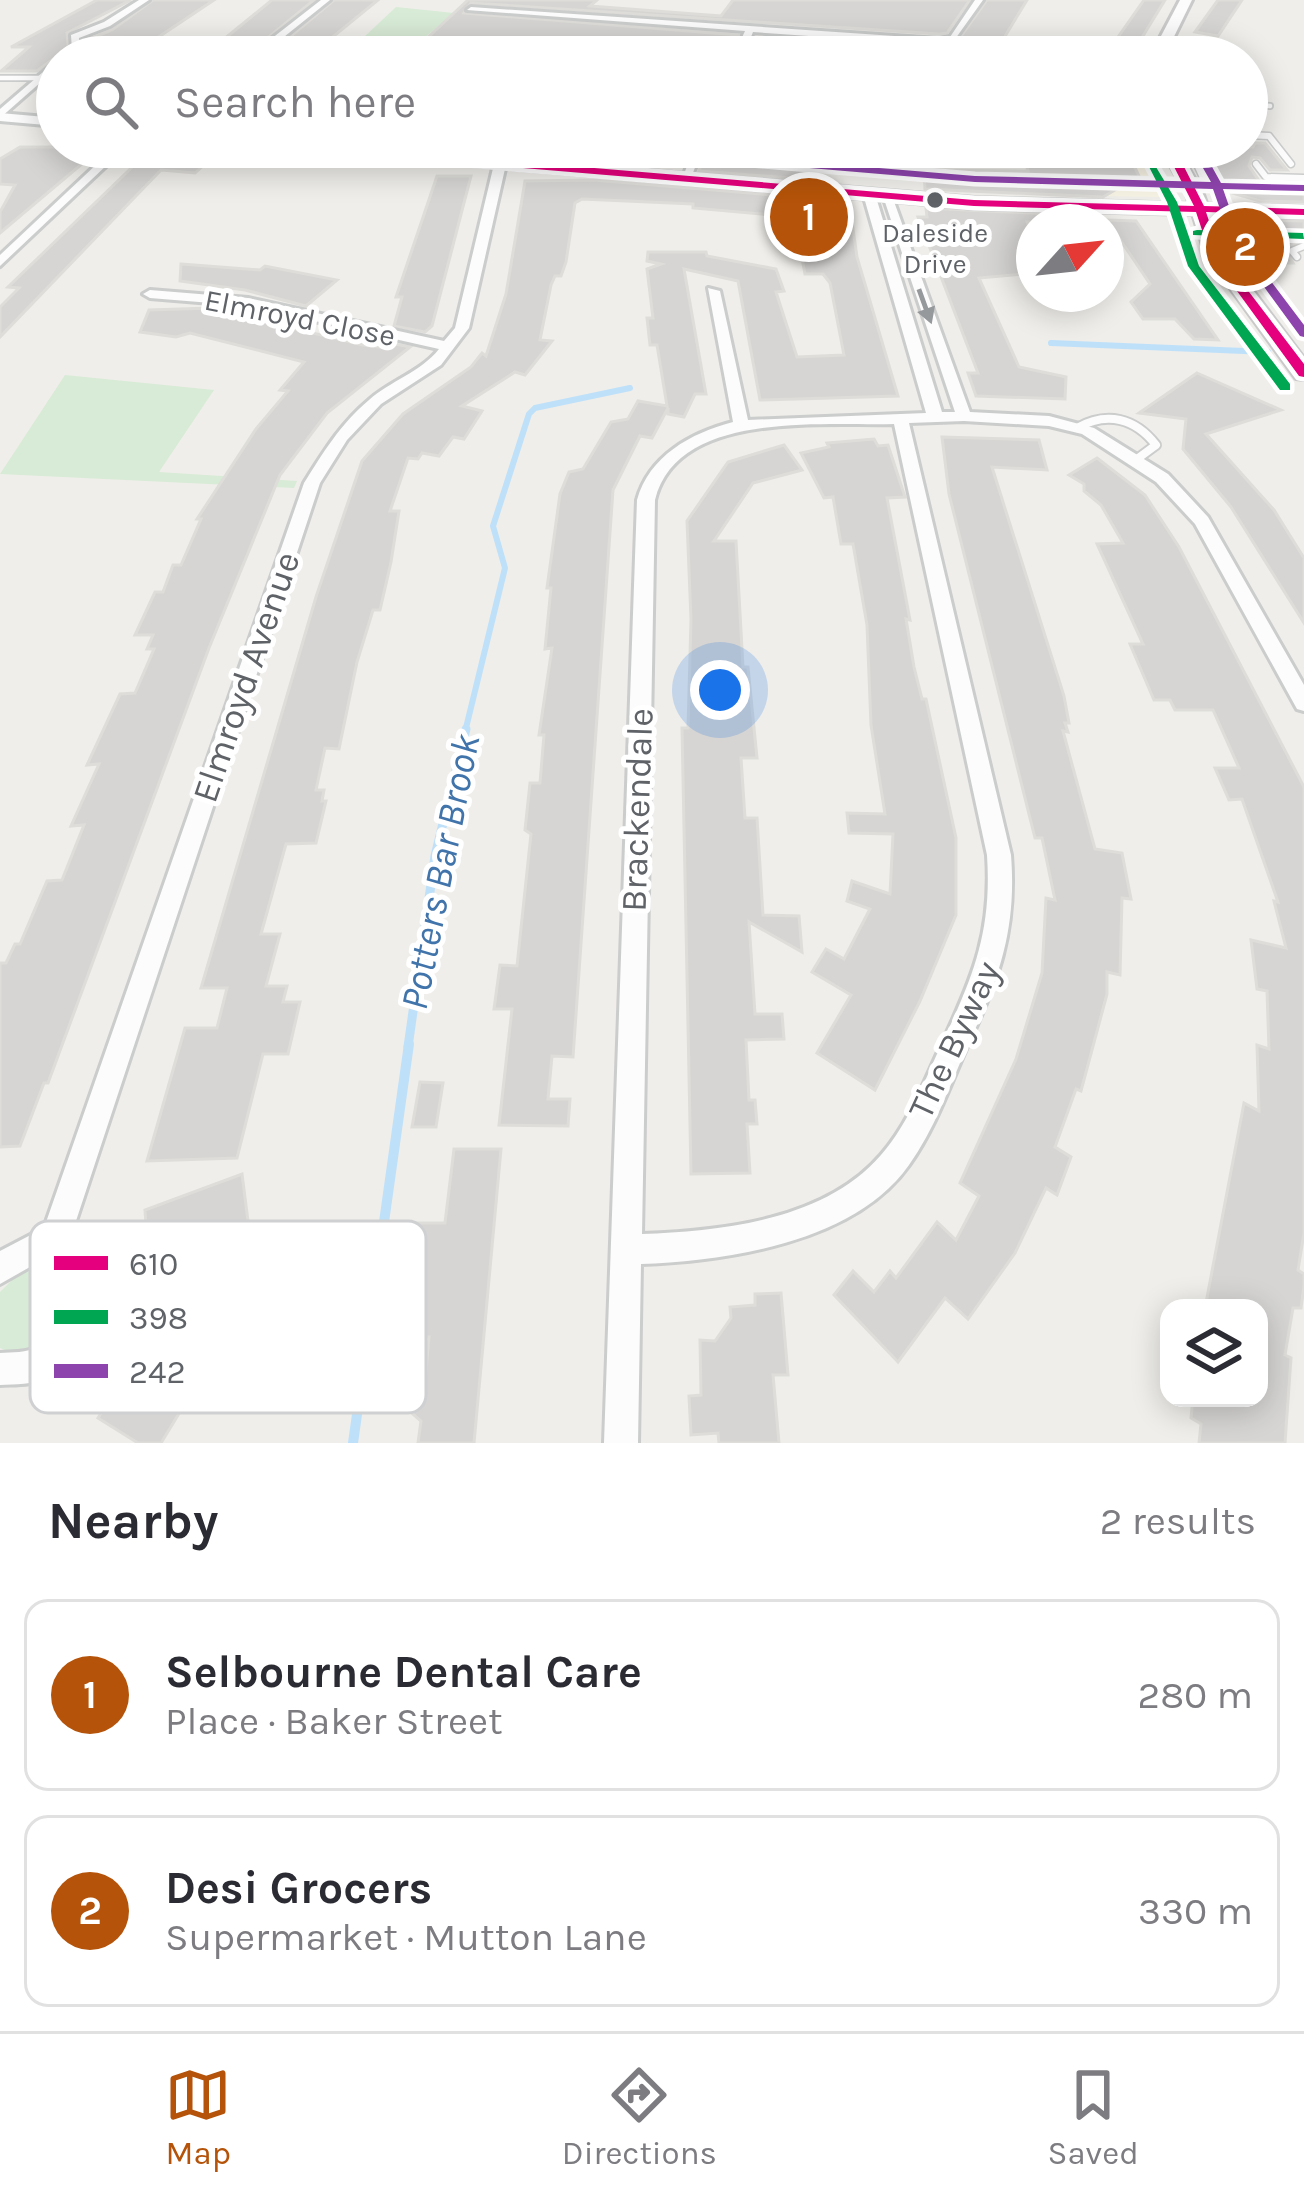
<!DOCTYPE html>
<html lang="en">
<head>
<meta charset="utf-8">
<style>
	body { margin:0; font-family:Karla,sans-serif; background:#f7f7f7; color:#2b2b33 }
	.controls { position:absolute; right:36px; bottom:36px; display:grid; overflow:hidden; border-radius:24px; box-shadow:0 6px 30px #0003 }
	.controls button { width:108px; height:108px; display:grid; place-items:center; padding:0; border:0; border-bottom:3px solid #e1e1e2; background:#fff; color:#2b2b33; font:60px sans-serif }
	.compass { position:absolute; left:1016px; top:204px; width:108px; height:108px; border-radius:50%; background:#fff; box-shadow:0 6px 30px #0003; rotate:63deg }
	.you { position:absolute; left:720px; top:690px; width:42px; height:42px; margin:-30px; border:9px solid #fff; border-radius:50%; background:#1a73e8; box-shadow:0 0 0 18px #1a73e833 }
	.badge { display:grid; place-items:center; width:78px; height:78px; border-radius:50%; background:#b45309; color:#fff; font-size:39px; font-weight:700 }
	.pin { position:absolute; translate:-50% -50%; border:6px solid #fff; box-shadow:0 3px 12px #0006 }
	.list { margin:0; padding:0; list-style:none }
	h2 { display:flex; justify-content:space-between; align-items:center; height:156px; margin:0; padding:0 48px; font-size:51px }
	h2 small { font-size:39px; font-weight:400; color:#7c7c81 }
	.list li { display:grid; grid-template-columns:78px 1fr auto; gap:36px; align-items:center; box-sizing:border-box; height:192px; margin:0 24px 24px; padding:0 24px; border:3px solid #e1e1e2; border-radius:24px }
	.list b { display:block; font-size:45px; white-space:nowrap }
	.list p { margin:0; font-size:39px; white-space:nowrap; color:#7c7c81 }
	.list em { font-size:39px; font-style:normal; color:#7c7c81 }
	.icon { flex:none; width:66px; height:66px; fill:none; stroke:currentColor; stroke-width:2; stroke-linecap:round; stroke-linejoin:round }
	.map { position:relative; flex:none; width:1304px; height:1443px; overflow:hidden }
	.search { position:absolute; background:#fff; box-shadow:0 6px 30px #0003; left:36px; right:36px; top:36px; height:132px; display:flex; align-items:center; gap:30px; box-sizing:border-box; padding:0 42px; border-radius:66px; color:#7c7c81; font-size:45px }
	.sheet { height:588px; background:#fff }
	nav { display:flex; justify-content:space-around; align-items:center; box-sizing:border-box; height:168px; border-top:3px solid #e1e1e2; background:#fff; font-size:33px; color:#7c7c81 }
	nav a { display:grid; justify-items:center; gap:6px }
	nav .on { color:#b45309 }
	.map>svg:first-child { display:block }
	.commercial { fill:#f7f3e4 }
	.green { fill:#d8ebd6 }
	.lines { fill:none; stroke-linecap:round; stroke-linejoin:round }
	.stream-far2 { stroke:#bfe0f9; stroke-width:6 }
	.stream-far1 { stroke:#bfe0f9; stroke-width:9 }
	.stream { stroke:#bfe0f9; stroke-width:10 }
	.building { fill:#d6d5d3; stroke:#deddd9; stroke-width:3 }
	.service-far2-casing { stroke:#cbcccc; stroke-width:8 }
	.service-far1-casing { stroke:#cbcccc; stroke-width:9 }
	.service-casing { stroke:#cbcccc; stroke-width:12 }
	.minor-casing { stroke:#cbcccc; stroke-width:6 }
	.tertiary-casing { stroke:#cbcccc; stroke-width:6 }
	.secondary-casing { stroke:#cacacb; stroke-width:6 }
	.service-far2 { stroke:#fdfcfc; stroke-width:4.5 }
	.service-far1 { stroke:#fdfcfc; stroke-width:6 }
	.service { stroke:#fdfcfc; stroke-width:8 }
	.minor { fill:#fdfcfc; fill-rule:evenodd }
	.tertiary { fill:#fdfcfc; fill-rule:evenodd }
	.secondary { fill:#fdfcfc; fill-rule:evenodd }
	.bus-1-casing { stroke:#fff; stroke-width:9 }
	.bus-2-casing { stroke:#fff; stroke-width:9 }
	.bus-3-casing { stroke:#fff; stroke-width:9 }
	.bus-1 { fill:#e5007d; fill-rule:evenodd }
	.bus-2 { fill:#00a651; fill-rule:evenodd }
	.bus-3 { fill:#8e44ad; fill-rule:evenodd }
	.oneway { fill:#96999c }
	.bus-dot { fill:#5f6368; stroke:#fff; stroke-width:4.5 }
	.labels { text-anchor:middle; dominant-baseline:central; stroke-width:10; stroke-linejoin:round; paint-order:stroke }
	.far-bus-label { font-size:27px; fill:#5f6368; stroke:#fff }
	.far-street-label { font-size:30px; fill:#5f6368; stroke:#fff }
	.street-label { font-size:36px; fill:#5f6368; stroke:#fff }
	.water-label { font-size:39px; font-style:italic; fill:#4174aa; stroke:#fff }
	.key { fill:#fff; stroke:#cfd0d2; stroke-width:3 }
	.key-label { font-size:33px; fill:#5f6368 }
</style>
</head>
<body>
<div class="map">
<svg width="1304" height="1443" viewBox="0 0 1304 1443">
	<rect width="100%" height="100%" fill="#efeeea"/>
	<path class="commercial" d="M1054,147H1152L1171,190L1159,197L1096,196L1055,156Z"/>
	<g class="green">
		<path d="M396,7L454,13L418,43L362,39Z"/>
		<path d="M65,375L214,390L159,472L297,481L294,488L0,474Z"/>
		<path d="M50,1260L70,1270C85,1309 44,1369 0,1348V1292L23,1269Z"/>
	</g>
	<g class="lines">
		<g class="stream-far2">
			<path d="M1051,343L1268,352"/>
			<path d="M465,732L505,568L493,526L529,414L535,408L630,388"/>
		</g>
		<path class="stream-far1" d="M408,1047L435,856L466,729"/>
		<path class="stream" d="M353,1443L409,1044"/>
	</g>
	<g class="building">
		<path d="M97,0H131L67,33L69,54L81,52L84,41L112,30L153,0H214L148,44L127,48L114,57L57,56L37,71H1L29,47H11Z"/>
		<path d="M272,0H314L244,57H202Z"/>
		<path d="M334,0H378L313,53L266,57Z"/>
		<path d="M468,0H597L590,6L721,16L733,0H970L947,33L939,34L471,3L464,13L738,35L729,57L690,56L696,44L692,43L569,38V57H407Z"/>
		<path d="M987,0H1027L993,56L840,48L839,57H748L756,37L939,50L954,46Z"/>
		<path d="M1144,0H1165L1130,57L1107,53Z"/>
		<path d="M1218,0H1242L1218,36L1195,32Z"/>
		<path d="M1255,143H1265L1287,170H1270L1260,158L1252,157L1249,166L1260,182L1304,185V202L1260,201L1222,190L1205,161L1224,162L1215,147H1253Z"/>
		<path d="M20,147H102L0,233V212L15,185L0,184V159Z"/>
		<path d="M153,147L218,152L195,173L161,170L0,337V307L19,288L8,287Z"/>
		<path d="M708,147H801L805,179L699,171Z"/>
		<path d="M1054,147H1125L1139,176L1103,197L925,189L924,170L1028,171L1023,153L1055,156Z"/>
		<path d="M437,176H471L432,326L425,332L394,326L402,297H396Z"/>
		<path d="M593,180L808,198L809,207L844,208L845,215H851L857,257L898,396L760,400L738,281L684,269L706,394H695L684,417L668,414V408L652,438L640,436L613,490L573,1057L552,1056L548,1099H570L568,1126L499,1125L512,1009H494L500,965L517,966L531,834L525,830L530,783H540L544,735H539L552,648L545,649L551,588H547L560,494L569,472L583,469L611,422L628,419L638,401L667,406L657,345H650L647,318H653L647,269L661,264L647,261L648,252H706L707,256L776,269L784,291L776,292L797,357L844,355L830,283L823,274H805L794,217L693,208V204L582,199L575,203L566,262L561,276H555L551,285L540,340L552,341L525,375L515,372L462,406L482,411L464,439L453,437L439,456L422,453L418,459L408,458L390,511H399L391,562L380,610H373L357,662L339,749L325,748L316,790H324L322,801H326L316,843L286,844L261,934H280L266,986H287L283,1002H300L288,1054H263L237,1158L147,1161L185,1028H217L227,988H201L316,597L362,461L403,414L471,367L482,353L486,356L506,294L525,181Z"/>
		<path d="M926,208L1072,215L1061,222H1027L1034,238V273L979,278L1019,367L1066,377L1065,399L976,396L968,373H978L918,217H927Z"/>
		<path d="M1107,220L1136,221L1218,340L1194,339L1175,319H1143L1131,302L1150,284Z"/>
		<path d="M1265,220L1304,221V239L1285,248L1293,263H1262L1257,256H1246L1236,242Z"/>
		<path d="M181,264L260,270L265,266L337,280L306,306L245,290L180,281Z"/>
		<path d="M212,308L290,320L283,326L363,345L388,348L390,343L410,347L327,413L280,475L209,648L48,1083H44L20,1146L0,1147V963H6L15,944H20L47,881L62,880L84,825L71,826L99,764L87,765L120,694L135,693L154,649H147L153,635H135L155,592H163L173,565H181L201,519H197L256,429L288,391L280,390L304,362L190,333L176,337L140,332L149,310Z"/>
		<path d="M1197,373L1281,410L1206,434L1274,510L1304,558V623L1231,507L1183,449L1186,419L1139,413Z"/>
		<path d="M942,437L1039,440L1047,470L992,467L1064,696L1069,723H1065L1068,732L1063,731L1095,849L1122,853L1131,899L1122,898L1120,975L1107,972V994L1081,1091L1076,1089L1055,1147L1071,1157L1057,1195L1046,1188L1015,1253L968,1319L945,1298L898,1362L834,1295L853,1271L874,1292L890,1271L896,1278L937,1222L956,1240L979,1196L960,1183L1016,1059L1042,973L1046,898L1055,900L1042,838H1035L949,494Z"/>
		<path d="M874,439L878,446L888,445L905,497L887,498L910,620L906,619L914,667L922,699H926L956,838V915L920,1001L875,1090L817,1053L851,995L812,972L826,949L844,959L870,909L847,901L852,881L890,894L893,834L849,833L847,813L885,814L871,725L867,625L853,544H841L833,497L824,498L801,453L829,447L827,443Z"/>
		<path d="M784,445L802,470L753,483L714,541H736L743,667H748L757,758H741L745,818H757L763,915L799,916L802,952L749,922L755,1014H782L784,1039L746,1040L749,1100H755L757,1124H747L750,1173L691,1174L682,728H688L691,619L687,521L728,462Z"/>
		<path d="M1097,458L1145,495L1179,547L1304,787V1233L1298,1270L1304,1274V1286L1301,1308H1293L1285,1355L1291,1358L1285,1443H1199L1201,1424L1191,1418L1193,1398H1259V1308H1205L1244,1103L1259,1111L1257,1045L1269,1049L1267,991L1257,989L1251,940L1286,948L1274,901L1278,902L1242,799L1229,800L1215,768H1239L1213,710H1175L1170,700H1154L1130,644H1143L1097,544L1123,543L1101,505L1084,491V484L1069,475Z"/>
		<path d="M420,1082L443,1083L436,1127H412Z"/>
		<path d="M454,1149H501L474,1443H418L421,1421L405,1407L406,1395L425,1382L429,1337H413L421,1264H380L383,1243H395L398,1223H445Z"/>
		<path d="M242,1174L249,1229H259L268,1305L202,1332L222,1343L161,1443H138L98,1418L153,1331L145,1210Z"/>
		<path d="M781,1293L788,1375H773L779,1443H719L718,1433L691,1435L689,1396L701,1395L700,1340L715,1341L731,1318L730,1307L755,1305V1294Z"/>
	</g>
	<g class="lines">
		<defs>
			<g id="service-far2">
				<path d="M1065,57L1067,50"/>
				<path d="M0,78H40"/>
				<path d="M1247,104L1270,106"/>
			</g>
			<g id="service-far1">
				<path d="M1247,135L1269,136L1291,164"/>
				<path d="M1256,164L1266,177L1304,178"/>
				<path d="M1188,182H1205L1189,147"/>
				<path d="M1297,257L1292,251L1304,246"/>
			</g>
			<path id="service" d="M1077,428C1107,411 1135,418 1156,445L1137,459"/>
			<g id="minor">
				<path d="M139,0H149L110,26L79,38L80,48L72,50L71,35L104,22Z"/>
				<path d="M321,0H330L259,57H248Z"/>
				<path d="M975,0H983L953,42L939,45L753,32L743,57H733L745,31L467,10L471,7L939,39L950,37Z"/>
				<path d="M57,60V68L0,118V109Z"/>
				<path d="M115,147H126L0,266V255Z"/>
				<path d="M694,147H704L691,177H683Z"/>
				<path d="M501,157L507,160L469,328L441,365L381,404L347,440L320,483L73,1230C133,1264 97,1352 47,1378C33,1385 15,1384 0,1385V1353C12,1352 27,1353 37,1347C66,1331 88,1284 62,1258L44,1259L0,1284V1251L44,1228L304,483C323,453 341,423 369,400C390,381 421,372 439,349L248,306L150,298L143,294L150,290L248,298L444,341L455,328L495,160Z"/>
				<path d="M869,190L875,194L942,412H955L882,193L892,196L970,412L1049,416L1094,428L1168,474L1208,517L1304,685V711L1297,709L1195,524L1156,482L1082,434L1049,426L964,421L909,423L1011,855C1017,932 998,981 966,1049C949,1088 934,1130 909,1165C855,1242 728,1261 641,1264L638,1443H604L637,500C649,456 691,433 733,422L708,288L720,291L748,420L926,413L863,194ZM894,424L987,855C992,930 974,975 943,1041C925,1079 910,1122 881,1155C825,1220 723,1231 642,1234L655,500C677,410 822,426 894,424Z"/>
			</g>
			<g id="tertiary">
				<path d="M0,113L57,118V126L0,121Z"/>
				<path d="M304,147H361L974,198L1304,207V217L974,208L311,151Z"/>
			</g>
			<g id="secondary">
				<path d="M1180,0H1192L1164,57H1150Z"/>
				<path d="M1160,147H1176L1202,192L1224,253L1304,359V379L1296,378L1206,254L1186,192Z"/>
			</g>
		</defs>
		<use href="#service-far2" class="service-far2-casing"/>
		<use href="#service-far1" class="service-far1-casing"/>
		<use href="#service" class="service-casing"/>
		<use href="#minor" class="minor-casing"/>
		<use href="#tertiary" class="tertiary-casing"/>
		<use href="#secondary" class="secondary-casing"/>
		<use href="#service-far2" class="service-far2"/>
		<use href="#service-far1" class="service-far1"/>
		<use href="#service" class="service"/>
		<use href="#minor" class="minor"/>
		<use href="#tertiary" class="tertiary"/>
		<use href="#secondary" class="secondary"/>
		<defs>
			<path id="bus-1" d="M306,147H344L974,200L1194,206L1166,151L1171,148L1176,151L1204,206L1304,209V215L1206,212L1220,254L1304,364V377L1299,376L1210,254L1196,212L974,206L311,150Z"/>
			<g id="bus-2">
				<path d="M1144,157H1150L1177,202L1199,266L1290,384V390H1280L1188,266L1167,202Z"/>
				<path d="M1197,230L1303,233L1304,239L1193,235V231Z"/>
			</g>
			<path id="bus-3" d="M591,147H629L975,176L1211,182L1191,147H1201L1221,183L1304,185V191L1223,189L1242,243L1304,325V337L1300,336L1232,243L1213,189L975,182L596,150Z"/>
		</defs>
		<use href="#bus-1" class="bus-1-casing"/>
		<use href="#bus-2" class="bus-2-casing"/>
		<use href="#bus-3" class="bus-3-casing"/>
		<use href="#bus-1" class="bus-1"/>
		<use href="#bus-2" class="bus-2"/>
		<use href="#bus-3" class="bus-3"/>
	</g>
	<defs><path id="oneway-solid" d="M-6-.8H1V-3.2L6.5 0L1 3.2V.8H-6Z" transform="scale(3)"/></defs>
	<use class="oneway" href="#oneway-solid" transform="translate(925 306) rotate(70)"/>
	<circle class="bus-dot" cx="935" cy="200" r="10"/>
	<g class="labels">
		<g class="far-bus-label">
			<text x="935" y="233">Daleside<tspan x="935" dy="31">Drive</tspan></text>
		</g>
		<g class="far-street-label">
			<text transform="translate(300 318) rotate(11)">Elmroyd Close</text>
		</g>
		<g class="street-label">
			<text transform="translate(246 677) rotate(-71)">Elmroyd Avenue</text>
			<text transform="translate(637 810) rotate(-88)">Brackendale</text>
			<text transform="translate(954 1040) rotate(-65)">The Byway</text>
		</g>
		<g class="water-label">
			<text transform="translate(440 872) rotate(-79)">Potters Bar Brook</text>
		</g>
	</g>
	<rect x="30" y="1221" width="396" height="192" rx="18" class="key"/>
	<rect x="54" y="1256" width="54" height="14" fill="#e5007d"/>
	<rect x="54" y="1310" width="54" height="14" fill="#00a651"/>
	<rect x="54" y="1364" width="54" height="14" fill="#8e44ad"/>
	<g class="key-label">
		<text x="129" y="1275">610</text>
		<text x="129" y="1329">398</text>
		<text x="129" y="1383">242</text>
	</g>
</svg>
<div class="controls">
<button><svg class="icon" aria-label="layers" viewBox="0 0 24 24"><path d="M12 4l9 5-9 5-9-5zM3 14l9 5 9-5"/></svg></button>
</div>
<svg class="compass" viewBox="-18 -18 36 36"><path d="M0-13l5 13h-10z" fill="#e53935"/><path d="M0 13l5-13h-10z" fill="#7c7c81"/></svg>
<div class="you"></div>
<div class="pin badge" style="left:809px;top:217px">1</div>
<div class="pin badge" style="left:1245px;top:247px">2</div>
<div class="search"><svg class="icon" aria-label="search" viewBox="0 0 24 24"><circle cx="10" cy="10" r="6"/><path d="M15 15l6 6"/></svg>Search here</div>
</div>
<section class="sheet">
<h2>Nearby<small>2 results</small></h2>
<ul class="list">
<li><span class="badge">1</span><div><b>Selbourne Dental Care</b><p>Place · Baker Street</p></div><em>280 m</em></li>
<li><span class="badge">2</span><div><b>Desi Grocers</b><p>Supermarket · Mutton Lane</p></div><em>330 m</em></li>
</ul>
</section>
<nav>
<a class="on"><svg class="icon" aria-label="map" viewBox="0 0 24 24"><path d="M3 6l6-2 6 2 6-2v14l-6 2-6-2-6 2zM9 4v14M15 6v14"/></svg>Map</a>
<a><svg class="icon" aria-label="directions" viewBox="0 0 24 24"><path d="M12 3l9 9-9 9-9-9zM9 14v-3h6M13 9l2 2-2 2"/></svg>Directions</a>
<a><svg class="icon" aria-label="saved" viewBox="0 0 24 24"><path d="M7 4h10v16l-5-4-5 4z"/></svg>Saved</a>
</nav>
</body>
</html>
